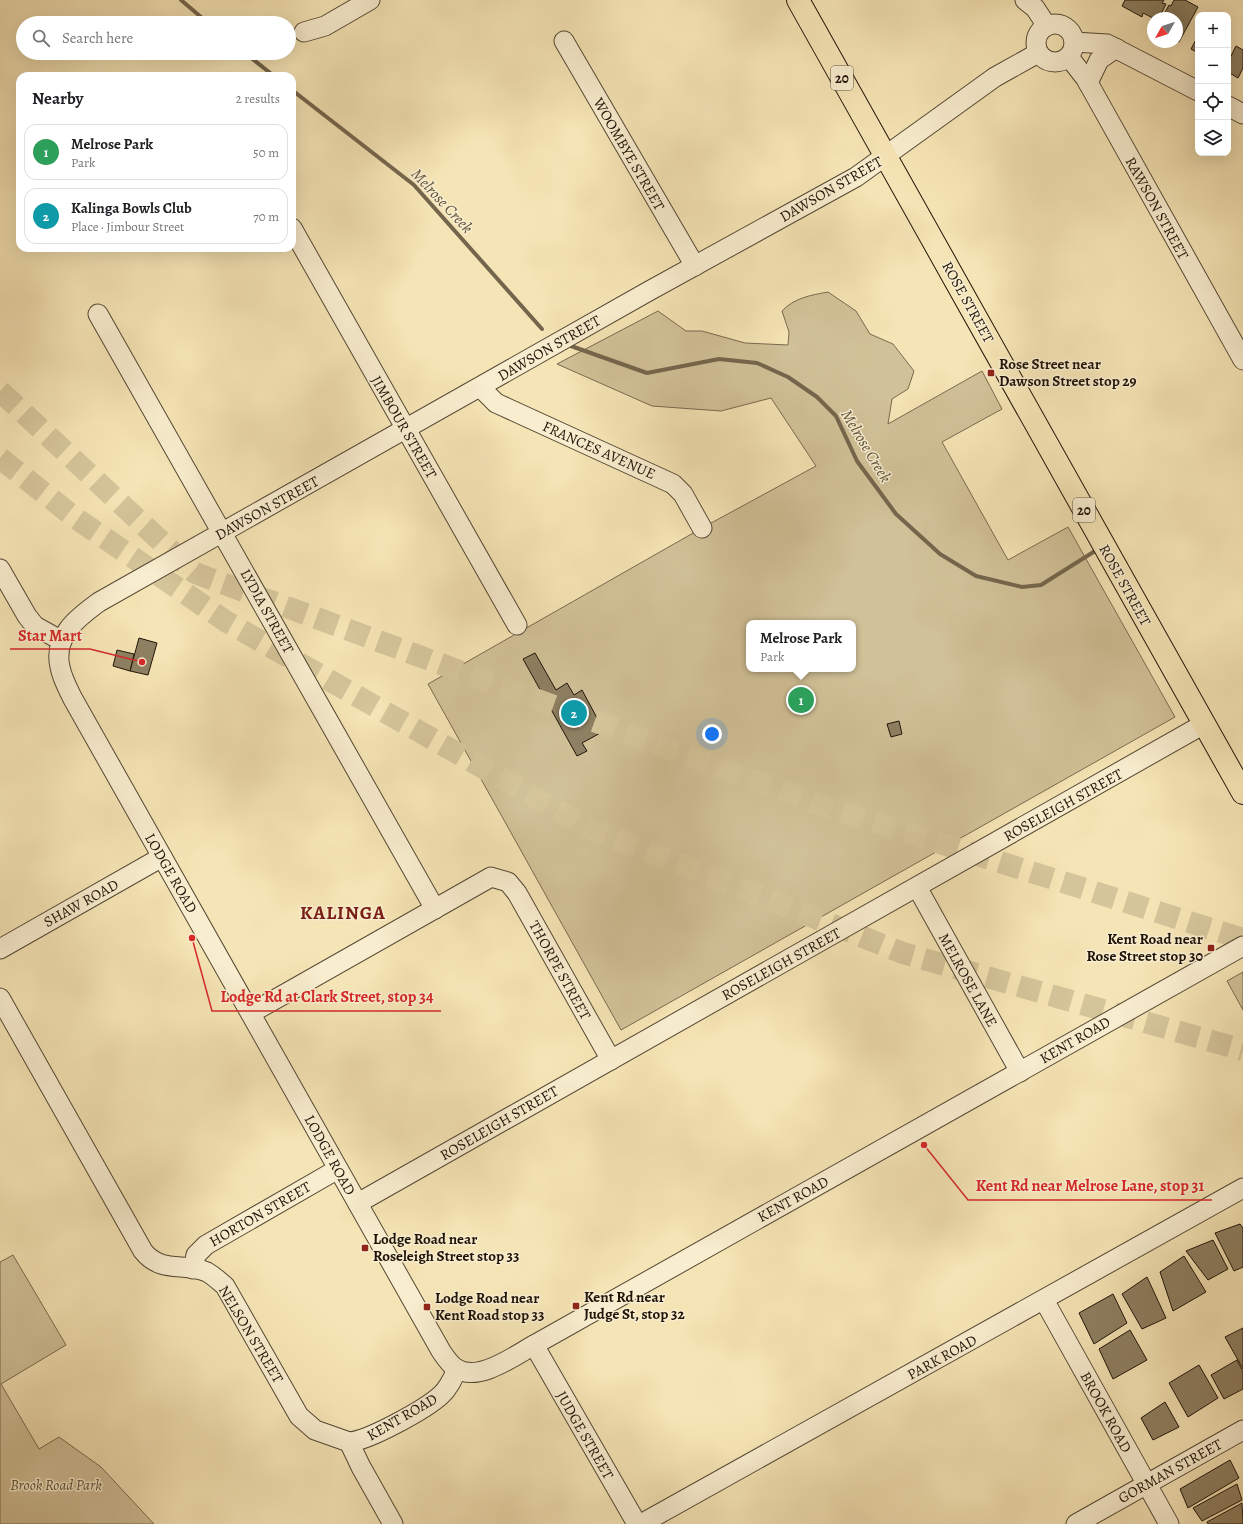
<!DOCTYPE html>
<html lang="en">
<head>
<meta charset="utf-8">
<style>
	body { margin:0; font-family:Alegreya,serif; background:#f6f6f6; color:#202124 }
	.controls { position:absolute; right:12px; top:12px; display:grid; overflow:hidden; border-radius:8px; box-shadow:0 4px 16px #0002 }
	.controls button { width:36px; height:36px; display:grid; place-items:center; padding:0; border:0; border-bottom:1px solid #e0e0e0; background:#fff; color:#202124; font:20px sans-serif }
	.compass { position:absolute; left:1147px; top:12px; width:36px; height:36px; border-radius:50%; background:#fff; box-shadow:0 4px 16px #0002; rotate:231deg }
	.you { position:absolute; left:712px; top:734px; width:14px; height:14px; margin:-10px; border:3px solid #fff; border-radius:50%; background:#1a73e8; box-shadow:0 0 0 6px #1a73e833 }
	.badge { display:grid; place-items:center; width:26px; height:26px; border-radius:50%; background:#2563eb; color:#fff; font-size:13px; font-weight:700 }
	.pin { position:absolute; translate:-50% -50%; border:2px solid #fff; box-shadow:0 1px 4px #0006 }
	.popup { position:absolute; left:746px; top:620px; width:110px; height:52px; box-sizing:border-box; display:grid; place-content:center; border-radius:8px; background:#fff; filter:drop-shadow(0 1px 3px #0005); font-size:13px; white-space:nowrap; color:#757577 }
	.popup b { font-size:15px; color:#202124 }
	.popup::after { content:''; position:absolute; left:50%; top:100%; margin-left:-8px; border:8px solid transparent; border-top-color:#fff }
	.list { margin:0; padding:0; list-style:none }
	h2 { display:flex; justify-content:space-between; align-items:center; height:52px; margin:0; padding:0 16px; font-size:17px }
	h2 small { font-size:13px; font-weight:400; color:#757577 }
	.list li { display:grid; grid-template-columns:26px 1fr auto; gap:12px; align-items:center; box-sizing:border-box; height:56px; margin:0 8px 8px; padding:0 8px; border:1px solid #e0e0e0; border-radius:12px }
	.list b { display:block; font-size:15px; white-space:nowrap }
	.list p { margin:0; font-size:13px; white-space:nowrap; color:#757577 }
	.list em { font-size:13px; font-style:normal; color:#757577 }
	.icon { flex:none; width:22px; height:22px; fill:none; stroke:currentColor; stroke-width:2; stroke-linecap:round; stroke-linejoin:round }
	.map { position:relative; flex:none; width:1243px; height:1524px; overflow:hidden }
	.search { position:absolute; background:#fff; box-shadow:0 4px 16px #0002; left:16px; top:16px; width:280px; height:44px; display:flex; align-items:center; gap:10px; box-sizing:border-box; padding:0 14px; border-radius:22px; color:#757577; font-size:15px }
	.panel { position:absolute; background:#fff; box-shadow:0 4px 16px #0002; left:16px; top:72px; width:280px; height:180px; border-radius:12px }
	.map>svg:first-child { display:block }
	.green { fill:#d1c198; stroke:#786a50; fill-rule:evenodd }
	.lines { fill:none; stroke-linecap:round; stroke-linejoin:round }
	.stream { stroke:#74664c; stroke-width:4 }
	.building { fill:#8e8062; stroke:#1f1408 }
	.highway-tunnel { stroke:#d5c59b; stroke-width:22; stroke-dasharray:22 11; stroke-linecap:butt }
	.minor-casing { stroke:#544833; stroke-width:21 }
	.major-casing { stroke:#1f1408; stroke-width:24 }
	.minor { stroke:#f8edcf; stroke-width:19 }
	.major { stroke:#f5e4b5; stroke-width:22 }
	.poi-dot { fill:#8f2418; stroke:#f8edcf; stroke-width:1.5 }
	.labels { text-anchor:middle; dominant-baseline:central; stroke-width:3; stroke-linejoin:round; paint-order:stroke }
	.shield { fill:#f8edcf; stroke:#605544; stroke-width:1 }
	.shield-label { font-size:14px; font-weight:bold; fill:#1f1408 }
	.street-label { font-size:15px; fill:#1f1408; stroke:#f8edcf }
	.poi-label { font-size:15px; font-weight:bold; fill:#1f1408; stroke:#f8edcf; text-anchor:start }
	.park-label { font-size:15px; font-style:italic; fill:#5d513a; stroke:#f8edcf }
	.water-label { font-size:16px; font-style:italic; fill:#5e523b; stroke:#f8edcf }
	.district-label { font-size:19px; font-weight:bold; letter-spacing:1px; fill:#7a1f14; stroke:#f8edcf }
	.leader { fill:none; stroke:#d62828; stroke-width:1.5 }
	.callout-dot { fill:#d62828; stroke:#f8edcf; stroke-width:1.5 }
	.callout-label { font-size:16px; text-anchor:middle; font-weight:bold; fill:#d62828; stroke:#f8edcf; stroke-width:3; stroke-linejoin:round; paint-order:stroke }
</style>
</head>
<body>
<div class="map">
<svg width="1243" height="1524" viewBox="0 0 1243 1524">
	<rect width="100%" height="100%" fill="#f5e4b5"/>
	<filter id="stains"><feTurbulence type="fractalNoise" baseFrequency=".005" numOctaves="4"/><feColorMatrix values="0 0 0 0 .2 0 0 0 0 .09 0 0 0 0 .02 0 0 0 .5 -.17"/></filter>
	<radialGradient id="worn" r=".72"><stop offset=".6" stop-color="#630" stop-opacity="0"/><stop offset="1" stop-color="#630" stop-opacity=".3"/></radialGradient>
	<g class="green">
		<path d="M828,292L856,311L870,334L893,344L914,371L908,389L892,399L888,424L982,371L1002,409L942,442L1008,560L1068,527L1175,717L621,1030L428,684L702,528L816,466L771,398L721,411L652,406L557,364L658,311L686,331H702L745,343L788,345L789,332L782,311C794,298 811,295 828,292ZM749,623H853V669H749Z"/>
		<path d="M1243,972V1010L1227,981Z"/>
		<path d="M13,1255L66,1345L1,1384L39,1449L59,1437L101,1467L154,1524H0V1262Z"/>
	</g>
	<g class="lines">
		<g class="stream">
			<path d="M181,0L208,23"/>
			<path d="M245,53L274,76"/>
			<path d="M292,90L414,185L542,329"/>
			<path d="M571,346L647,373L719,359L757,363L788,377L817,397L836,416L857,461L896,514L940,554L976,576L1022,587L1041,585L1095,551"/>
		</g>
	</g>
	<g class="building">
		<path d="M1125,0H1164L1162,3L1166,4L1159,18H1153L1143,13L1142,17L1122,6Z"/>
		<path d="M1174,0H1185L1198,7L1179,42L1177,41V18H1162L1169,5L1171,6Z"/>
		<path d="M1198,36V53L1191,49Z"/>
		<path d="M1236,46L1243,50V68L1238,78L1228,72V62Z"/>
		<path d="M139,638L157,643L148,675L130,671Z"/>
		<path d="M117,650L134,654L130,671L113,666Z"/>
		<path d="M535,653L556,690L567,683L574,695L582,690L604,731L582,743L587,751L577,756L523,659Z"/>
		<path d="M899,721L902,734L891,737L887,724Z"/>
		<path d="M1240,1224L1243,1228V1267L1234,1271L1215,1233Z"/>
		<path d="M1213,1240L1228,1269L1208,1280L1186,1251Z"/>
		<path d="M1184,1256L1206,1292L1173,1311L1160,1272Z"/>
		<path d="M1147,1277L1166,1318L1142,1329L1122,1294Z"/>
		<path d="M1113,1294L1127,1323L1094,1344L1079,1313Z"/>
		<path d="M1243,1328V1369L1225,1337Z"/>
		<path d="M1130,1330L1147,1360L1113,1379L1099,1349Z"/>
		<path d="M1237,1360L1243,1372V1389L1224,1399L1211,1375Z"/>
		<path d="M1199,1365L1218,1398L1188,1417L1169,1383Z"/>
		<path d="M1165,1402L1179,1427L1153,1440L1141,1418Z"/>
		<path d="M1230,1460L1239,1478L1188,1508L1180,1489Z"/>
		<path d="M1237,1484L1242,1500L1202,1521L1193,1508Z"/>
		<path d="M1242,1503L1243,1524H1208L1207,1522Z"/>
	</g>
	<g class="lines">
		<g class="highway-tunnel">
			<path d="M0,391L195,573L829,808L1243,939"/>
			<path d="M0,458L74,517L227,622L587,827L903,953L1243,1050"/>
		</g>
		<defs>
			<g id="minor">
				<path d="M1025,0L1035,8L1047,26"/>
				<circle cx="1055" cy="43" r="19"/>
				<path d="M304,32L325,26L370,0"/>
				<path d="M564,41L695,266"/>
				<path d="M1074,42L1107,44L1198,91"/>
				<path d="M1038,53L995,77L856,177L649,291L99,602C77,618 53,636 60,667C62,678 68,689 73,699L441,1351C445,1357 450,1365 457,1369C479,1382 514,1356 534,1345L1243,946"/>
				<path d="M1069,57L1086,79L1243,360"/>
				<path d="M1088,83L1099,60L1116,48"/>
				<path d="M1228,106L1243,114"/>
				<path d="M292,228L517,625"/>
				<path d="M98,314L435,909"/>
				<path d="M481,388L496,403L673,484L683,494L702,528"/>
				<path d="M0,569L27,616L35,626L62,641"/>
				<path d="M917,887L1020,1072"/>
				<path d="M0,949L162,857"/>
				<path d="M0,998L143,1251C161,1274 184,1262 207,1272C214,1276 219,1281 225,1286L299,1416L315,1430L349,1442L361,1467L393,1524"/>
				<path d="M251,1013L491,877L508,882L517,893L611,1060"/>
				<path d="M358,1203L1204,724"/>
				<path d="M193,1269L196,1255L206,1245L338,1169"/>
				<path d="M1044,1300L1169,1524"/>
				<path d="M534,1345L637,1524"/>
				<path d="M349,1442C368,1441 426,1409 441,1395C449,1388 453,1378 457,1369"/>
				<path d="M641,1524L1243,1188"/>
				<path d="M1076,1524L1243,1430"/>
			</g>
			<path id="major" d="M798,0C947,264 1093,529 1243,793"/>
		</defs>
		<use href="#minor" class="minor-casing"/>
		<use href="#major" class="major-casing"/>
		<use href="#minor" class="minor"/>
		<use href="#major" class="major"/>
	</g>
	<g class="poi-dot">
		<rect x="987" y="369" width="8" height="8" rx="2"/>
		<rect x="1207" y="944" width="8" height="8" rx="2"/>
		<rect x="361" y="1244" width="8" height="8" rx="2"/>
		<rect x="572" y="1302" width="8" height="8" rx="2"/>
		<rect x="423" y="1303" width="8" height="8" rx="2"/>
	</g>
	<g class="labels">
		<g class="shield">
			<rect x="831" y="66" width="22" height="24" rx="3"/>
			<rect x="1073" y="498" width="22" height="24" rx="3"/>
		</g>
		<g class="shield-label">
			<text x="842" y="78">20</text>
			<text x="1084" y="510">20</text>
		</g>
		<g class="street-label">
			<text transform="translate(629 154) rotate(60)">WOOMBYE STREET</text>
			<text transform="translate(831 189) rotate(-30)">DAWSON STREET</text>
			<text transform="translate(1157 208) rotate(61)">RAWSON STREET</text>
			<text transform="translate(968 302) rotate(61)">ROSE STREET</text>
			<text transform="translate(549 348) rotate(-30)">DAWSON STREET</text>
			<text transform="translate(404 427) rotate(60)">JIMBOUR STREET</text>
			<text transform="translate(599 450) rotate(24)">FRANCES AVENUE</text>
			<text transform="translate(267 508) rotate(-29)">DAWSON STREET</text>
			<text transform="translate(1125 585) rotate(61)">ROSE STREET</text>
			<text transform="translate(267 611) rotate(61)">LYDIA STREET</text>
			<text transform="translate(1063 805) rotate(-29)">ROSELEIGH STREET</text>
			<text transform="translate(171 873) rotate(60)">LODGE ROAD</text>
			<text transform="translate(81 903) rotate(-29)">SHAW ROAD</text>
			<text transform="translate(781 964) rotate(-29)">ROSELEIGH STREET</text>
			<text transform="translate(560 970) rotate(61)">THORPE STREET</text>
			<text transform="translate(968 980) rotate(61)">MELROSE LANE</text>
			<text transform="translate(1075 1040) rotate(-30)">KENT ROAD</text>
			<text transform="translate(499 1123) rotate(-30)">ROSELEIGH STREET</text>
			<text transform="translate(330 1155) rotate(61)">LODGE ROAD</text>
			<text transform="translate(793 1199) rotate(-29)">KENT ROAD</text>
			<text transform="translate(260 1214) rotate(-30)">HORTON STREET</text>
			<text transform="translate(251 1334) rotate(59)">NELSON STREET</text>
			<text transform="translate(942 1357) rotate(-29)">PARK ROAD</text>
			<text transform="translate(1106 1412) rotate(61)">BROOK ROAD</text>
			<text transform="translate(402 1417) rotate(-30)">KENT ROAD</text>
			<text transform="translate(585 1435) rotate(60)">JUDGE STREET</text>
			<text transform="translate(1170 1471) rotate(-29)">GORMAN STREET</text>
		</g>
		<g class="poi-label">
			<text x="999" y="364">Rose Street near<tspan x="999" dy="17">Dawson Street stop 29</tspan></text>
			<text x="1203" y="939" text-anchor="end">Kent Road near<tspan x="1203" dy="17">Rose Street stop 30</tspan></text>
			<text x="373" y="1239">Lodge Road near<tspan x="373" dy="17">Roseleigh Street stop 33</tspan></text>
			<text x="584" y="1297">Kent Rd near<tspan x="584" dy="17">Judge St, stop 32</tspan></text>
			<text x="435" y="1298">Lodge Road near<tspan x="435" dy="17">Kent Road stop 33</tspan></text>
		</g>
		<g class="park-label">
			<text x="56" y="1485">Brook Road Park</text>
		</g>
		<g class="water-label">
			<text transform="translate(442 201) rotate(47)">Melrose Creek</text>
			<text transform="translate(866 446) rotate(59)">Melrose Creek</text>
		</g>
		<g class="district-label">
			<text x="343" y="913">KALINGA</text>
		</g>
	</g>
	<path class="leader" d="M142 662L90 649H10M192 938L212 1011H441M924 1145L968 1200H1212"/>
	<g class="callout-dot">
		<circle cx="142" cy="662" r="4"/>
		<circle cx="192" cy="938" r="4"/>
		<circle cx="924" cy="1145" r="4"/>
	</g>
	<g class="callout-label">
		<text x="50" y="641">Star Mart</text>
		<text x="327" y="1002">Lodge Rd at Clark Street, stop 34</text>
		<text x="1090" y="1191">Kent Rd near Melrose Lane, stop 31</text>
	</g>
	<rect width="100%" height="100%" filter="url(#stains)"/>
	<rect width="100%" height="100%" fill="url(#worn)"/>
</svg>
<div class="controls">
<button>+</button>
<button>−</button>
<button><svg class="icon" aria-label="locate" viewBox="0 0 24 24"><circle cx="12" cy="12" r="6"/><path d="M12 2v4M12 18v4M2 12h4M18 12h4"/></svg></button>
<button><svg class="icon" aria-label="layers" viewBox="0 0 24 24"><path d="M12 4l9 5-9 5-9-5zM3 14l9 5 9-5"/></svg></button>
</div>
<svg class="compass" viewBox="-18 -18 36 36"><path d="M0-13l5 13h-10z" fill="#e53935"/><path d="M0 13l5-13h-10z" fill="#757577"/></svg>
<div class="you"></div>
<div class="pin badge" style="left:801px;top:700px;background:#2e9e5b">1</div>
<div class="popup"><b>Melrose Park</b>Park</div>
<div class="pin badge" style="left:574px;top:713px;background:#0f9aa8">2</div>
<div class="search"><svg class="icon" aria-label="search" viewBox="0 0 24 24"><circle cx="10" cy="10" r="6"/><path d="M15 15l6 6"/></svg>Search here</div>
<section class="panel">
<h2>Nearby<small>2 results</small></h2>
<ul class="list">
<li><span class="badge" style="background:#2e9e5b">1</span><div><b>Melrose Park</b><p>Park</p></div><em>50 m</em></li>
<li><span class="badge" style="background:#0f9aa8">2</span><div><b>Kalinga Bowls Club</b><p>Place · Jimbour Street</p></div><em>70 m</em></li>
</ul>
</section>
</div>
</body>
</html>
